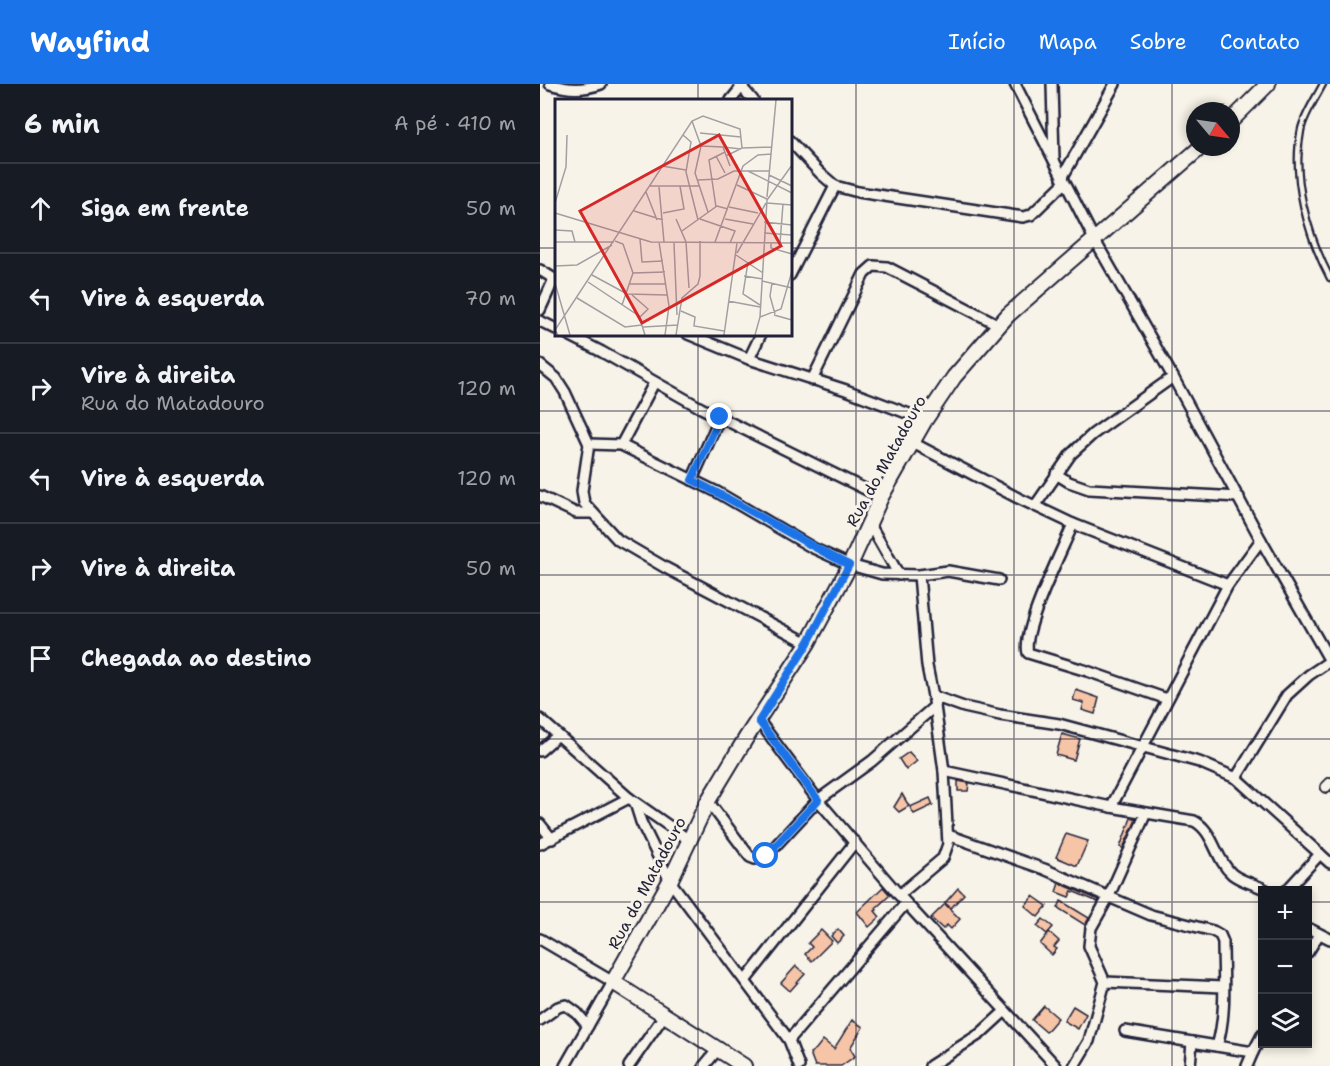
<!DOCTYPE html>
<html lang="pt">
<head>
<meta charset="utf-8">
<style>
	body { margin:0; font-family:"Shantell Sans",sans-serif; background:#242831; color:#f1f3f6 }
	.controls { position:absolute; right:18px; bottom:18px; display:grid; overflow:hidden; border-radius:0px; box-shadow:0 3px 9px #0003 }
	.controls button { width:54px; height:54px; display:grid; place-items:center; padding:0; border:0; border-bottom:2px solid #363941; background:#171b24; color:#f1f3f6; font:30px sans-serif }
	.compass { position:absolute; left:646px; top:18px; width:54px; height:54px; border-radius:50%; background:#171b24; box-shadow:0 3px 9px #0003; rotate:119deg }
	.stop { position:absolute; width:18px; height:18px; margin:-14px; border:4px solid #1a73e8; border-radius:50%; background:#fff }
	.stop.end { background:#1a73e8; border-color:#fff; box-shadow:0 2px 6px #0008 }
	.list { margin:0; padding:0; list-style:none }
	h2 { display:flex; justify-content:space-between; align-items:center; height:78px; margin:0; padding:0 24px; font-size:26px }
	h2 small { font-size:20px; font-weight:400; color:#9ea1a6 }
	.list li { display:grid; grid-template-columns:39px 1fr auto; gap:18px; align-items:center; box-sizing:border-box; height:90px; padding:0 24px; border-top:2px solid #363941 }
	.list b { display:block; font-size:22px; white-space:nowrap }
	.list p { margin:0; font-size:20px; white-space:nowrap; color:#9ea1a6 }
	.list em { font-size:20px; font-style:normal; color:#9ea1a6 }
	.icon { flex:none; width:33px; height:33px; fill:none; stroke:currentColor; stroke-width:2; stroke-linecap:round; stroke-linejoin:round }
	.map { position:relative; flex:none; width:790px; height:982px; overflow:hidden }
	header { display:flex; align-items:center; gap:36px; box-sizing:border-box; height:84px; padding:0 30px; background:#1a73e8; color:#fff }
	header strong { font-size:28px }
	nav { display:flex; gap:33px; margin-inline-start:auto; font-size:21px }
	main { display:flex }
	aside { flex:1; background:#171b24 }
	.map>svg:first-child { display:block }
	.building { fill:#f6c4a6; stroke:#22223b; stroke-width:1.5 }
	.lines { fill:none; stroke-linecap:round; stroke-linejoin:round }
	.lane-casing { stroke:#22223b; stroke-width:9 }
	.street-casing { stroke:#22223b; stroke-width:14 }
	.secondary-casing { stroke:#22223b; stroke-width:18 }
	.lane { stroke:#f7f3e8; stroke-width:4.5 }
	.street { stroke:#f7f3e8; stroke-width:9 }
	.secondary { stroke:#f7f3e8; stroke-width:14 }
	.route { stroke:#1a73e8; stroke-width:8 }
	.grid { fill:none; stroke:#22223b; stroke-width:1.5; stroke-opacity:0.55 }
	.labels { text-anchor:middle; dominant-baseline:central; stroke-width:6; stroke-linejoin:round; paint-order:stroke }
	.street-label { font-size:16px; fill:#22223b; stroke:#f7f3e8 }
	.inset-road { fill:none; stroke:#a29fa3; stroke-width:1.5 }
	.view { fill:#d62828; fill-opacity:0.15; stroke:#d62828; stroke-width:3 }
	.inset-edge { fill:none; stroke:#22223b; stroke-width:3 }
</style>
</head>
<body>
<header>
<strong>Wayfind</strong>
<nav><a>Início</a><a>Mapa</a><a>Sobre</a><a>Contato</a></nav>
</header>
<main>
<aside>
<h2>6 min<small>A pé · 410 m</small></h2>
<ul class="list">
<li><svg class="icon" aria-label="ahead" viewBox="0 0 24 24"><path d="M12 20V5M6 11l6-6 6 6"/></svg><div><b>Siga em frente</b></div><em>50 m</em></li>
<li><svg class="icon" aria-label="left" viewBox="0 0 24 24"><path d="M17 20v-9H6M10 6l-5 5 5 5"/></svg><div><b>Vire à esquerda</b></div><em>70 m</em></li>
<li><svg class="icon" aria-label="right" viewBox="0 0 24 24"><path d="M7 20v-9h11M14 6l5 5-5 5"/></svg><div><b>Vire à direita</b><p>Rua do Matadouro</p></div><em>120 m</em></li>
<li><svg class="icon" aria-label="left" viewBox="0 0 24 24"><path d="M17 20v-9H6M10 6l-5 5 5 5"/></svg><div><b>Vire à esquerda</b></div><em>120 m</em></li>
<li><svg class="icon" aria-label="right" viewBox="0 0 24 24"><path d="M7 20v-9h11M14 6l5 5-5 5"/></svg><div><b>Vire à direita</b></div><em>50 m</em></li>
<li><svg class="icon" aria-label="arrive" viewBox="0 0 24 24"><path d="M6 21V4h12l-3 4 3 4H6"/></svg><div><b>Chegada ao destino</b></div></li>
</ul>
</aside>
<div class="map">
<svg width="790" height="982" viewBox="0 0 790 982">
	<rect width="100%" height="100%" fill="#f7f3e8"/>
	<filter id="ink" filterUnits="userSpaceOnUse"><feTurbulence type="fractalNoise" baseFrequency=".0167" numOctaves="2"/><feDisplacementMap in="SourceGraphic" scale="12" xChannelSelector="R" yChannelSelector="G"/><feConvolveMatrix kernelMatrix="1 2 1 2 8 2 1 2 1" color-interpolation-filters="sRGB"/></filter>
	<g filter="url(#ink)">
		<g class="building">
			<path d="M536,606L559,614L555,630L542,626L544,619L533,616Z"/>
			<path d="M522,650L540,655L534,676L516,671Z"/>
			<path d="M369,668L377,677L366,686L359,675Z"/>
			<path d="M418,697L429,699L428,707H418Z"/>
			<path d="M362,710L369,722L359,728L354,723Z"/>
			<path d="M390,714L393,721L374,730L370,723Z"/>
			<path d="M591,734L596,736L583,764L580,763Z"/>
			<path d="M526,750L548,757L537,782L516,773Z"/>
			<path d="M519,799L559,816L558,818L532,807L529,813L516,808Z"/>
			<path d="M343,803L350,811L336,824L337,826L335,827L340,833L329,843L317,828Z"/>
			<path d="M418,804L424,810L411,824L405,819Z"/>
			<path d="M493,812L507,822L498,833L485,822Z"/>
			<path d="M521,817L549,834L545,841L518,824Z"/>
			<path d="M405,820L420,835L411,845L407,841L403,845L391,834Z"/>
			<path d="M503,835L513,843L507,850L497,842Z"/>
			<path d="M298,845L304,852L297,859L291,852Z"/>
			<path d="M281,846L292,857L272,877L265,870L272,863L268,859Z"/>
			<path d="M509,848L519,857L514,863L517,865L512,871L500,860Z"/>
			<path d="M256,882L265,890L250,907L241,899Z"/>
			<path d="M504,922L518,934L506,948L492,936Z"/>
			<path d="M533,922L546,930L538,945L524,937Z"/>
			<path d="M312,936L323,943L310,964L315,972L301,982H275L270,969L276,965L283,956L294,965Z"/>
		</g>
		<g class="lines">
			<defs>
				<path id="lane" d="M783,0C776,14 764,31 761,46C751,94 768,152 790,194"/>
				<g id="street">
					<path d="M10,0C29,6 43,6 61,0"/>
					<path d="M199,0L213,16"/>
					<path d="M475,0L554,155L633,293L721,456L790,577L769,591L747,611L696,694"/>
					<path d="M512,0L514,76"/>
					<path d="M191,16L204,0"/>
					<path d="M250,57L280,89L295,102L250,191"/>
					<path d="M522,94L575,0"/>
					<path d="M295,102L318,108L483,133L491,131L524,99"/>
					<path d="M0,186L16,196"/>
					<path d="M0,226L14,195"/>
					<path d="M0,237L16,245"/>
					<path d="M27,250L62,268L161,324L341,413"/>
					<path d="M148,250L209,275L306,306L385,336"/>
					<path d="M209,275L221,250"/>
					<path d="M0,281L16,294L25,308L49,360L42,407L44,419L78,456L126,484L268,559"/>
					<path d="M272,296L324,190L333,182L347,183L459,241"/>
					<path d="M373,359L478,414L533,440L688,501"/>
					<path d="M49,360L81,361L177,408L273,464L310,481L342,490L379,491L408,487L459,496"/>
					<path d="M81,361L114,299"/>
					<path d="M516,390L529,398L549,405L699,413"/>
					<path d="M152,396L180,333"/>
					<path d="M0,412L36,429H53"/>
					<path d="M495,422L531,370L553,350L633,293"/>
					<path d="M329,439L359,491"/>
					<path d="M533,440C523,465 481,547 488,569L547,587L627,615"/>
					<path d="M393,612L424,623L460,631L519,640L659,678L696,694L790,779"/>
					<path d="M0,635L89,714L149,756"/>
					<path d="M219,637L278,716L366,819L516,982"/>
					<path d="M0,667L17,652"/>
					<path d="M404,687L571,723L654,737C674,747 675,775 692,790C702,798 716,800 726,806"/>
					<path d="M786,703L790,699"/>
					<path d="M168,717L210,773L215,775L226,772L278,716L332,677L395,622"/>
					<path d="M95,719L101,738L130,797L249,956L259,982"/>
					<path d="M571,723L688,501L721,456"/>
					<path d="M0,740L12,755"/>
					<path d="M408,751L504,785L611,831L673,847L680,851L683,858C683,892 687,930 677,962"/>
					<path d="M0,760L89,714"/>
					<path d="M747,806L780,770"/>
					<path d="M359,811L403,774L408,760L404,687L395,622L387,582L379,491"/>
					<path d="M768,844L790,855"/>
					<path d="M0,855L73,898L25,982"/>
					<path d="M768,868L779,850"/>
					<path d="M205,897L315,758"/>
					<path d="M565,898L683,903"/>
					<path d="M0,936L18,923L26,921L37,929L48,942"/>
					<path d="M585,947L713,968L722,951"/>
					<path d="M249,956L366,819"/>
					<path d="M89,982L125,930"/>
					<path d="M164,982L179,964"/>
					<path d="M390,982L440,950L465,927"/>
					<path d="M534,982L549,957L565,898L549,862L551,844L569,812L606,729"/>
					<path d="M650,982L652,958"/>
					<path d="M707,982L713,968"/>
				</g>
				<g id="secondary">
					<path d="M691,37L728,0"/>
					<path d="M204,982L73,898L130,797L168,717L206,654L268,559L310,481L341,413L385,336L414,293L468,231L661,63"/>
				</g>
			</defs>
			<use href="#lane" class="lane-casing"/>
			<use href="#street" class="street-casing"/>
			<use href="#secondary" class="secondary-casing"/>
			<use href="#lane" class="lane"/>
			<use href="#street" class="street"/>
			<use href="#secondary" class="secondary"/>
		</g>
	</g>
	<g class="lines" filter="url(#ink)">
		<path class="route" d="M180,333L152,396C206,422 256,455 309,481L268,559L219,637L278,716L226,772"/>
	</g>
	<path class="grid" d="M158,0V16M316,0V982M474,0V982M632,0V982M0,164H16M250,164H790M158,250V982M0,327H790M0,491H790M0,655H790M0,818H722M768,818H790"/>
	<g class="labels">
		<g class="street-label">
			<text transform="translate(346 377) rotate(-61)">Rua do Matadouro</text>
			<text transform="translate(107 799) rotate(-62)">Rua do Matadouro</text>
		</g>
	</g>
	<g transform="translate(15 15)">
		<rect width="237" height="237" fill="#f7f3e8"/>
		<path class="inset-road" d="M137,22L146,47L140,74L153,113M145,34L186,38M128,36L136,43L131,73L143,121M146,47L168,48L175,67M168,48L186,50M161,57L170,74M171,57L187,49L217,48M107,67L131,71M193,72L237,94M214,76L237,87M143,81L163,80L179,72H214M182,86L212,100M95,87H144M104,88L109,143M91,93L102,121M212,98L221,1M0,104L11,68L12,36M212,104L237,106M161,108L154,61L170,53M174,108L203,114M79,112L108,121M0,114L96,143L237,144M108,114L129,110L125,87M121,120L131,143L134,189M145,120L180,132L175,144M170,120L198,125M209,123L237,126M0,131L17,132L20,143M127,132L162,107L173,110M209,134L237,136M85,140L87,163L108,162M60,142L68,145L78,174M0,143H59M104,143L114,207L110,236M160,143L188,67L203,56L216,55M119,144L122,216M216,144V149L237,155M225,144L228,105M182,154L211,104M181,156L208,174M193,163L188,195L205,206M0,167L22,166L57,146M37,176L72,195L112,196M189,177L208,180M207,182L237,189M33,183L84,217L90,236M0,184L15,236M217,184L215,197L220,215M75,185H111M77,196L93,210L85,218M22,199L70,228L87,226M173,202L205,208M67,206L78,174L110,173M126,212L140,218L139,227L169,232M219,216L237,221M205,218L226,210L237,172M88,228L123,226M3,236L0,231L137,22L148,17L185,30L187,49M121,236L127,199L143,185L145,177V142M169,236L182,144M200,236L205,218L212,101L237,66"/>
		<path class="view" d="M164,36L226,147L87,224L25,112Z"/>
		<rect width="237" height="237" class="inset-edge"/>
	</g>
</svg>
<div class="controls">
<button>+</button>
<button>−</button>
<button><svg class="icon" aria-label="layers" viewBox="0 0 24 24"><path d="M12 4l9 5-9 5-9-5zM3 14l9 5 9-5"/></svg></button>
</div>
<svg class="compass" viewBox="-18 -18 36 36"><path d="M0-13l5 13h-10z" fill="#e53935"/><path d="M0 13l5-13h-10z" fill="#9ea1a6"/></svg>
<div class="stop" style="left:226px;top:772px"></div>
<div class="stop end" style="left:180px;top:333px"></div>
</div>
</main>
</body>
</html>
